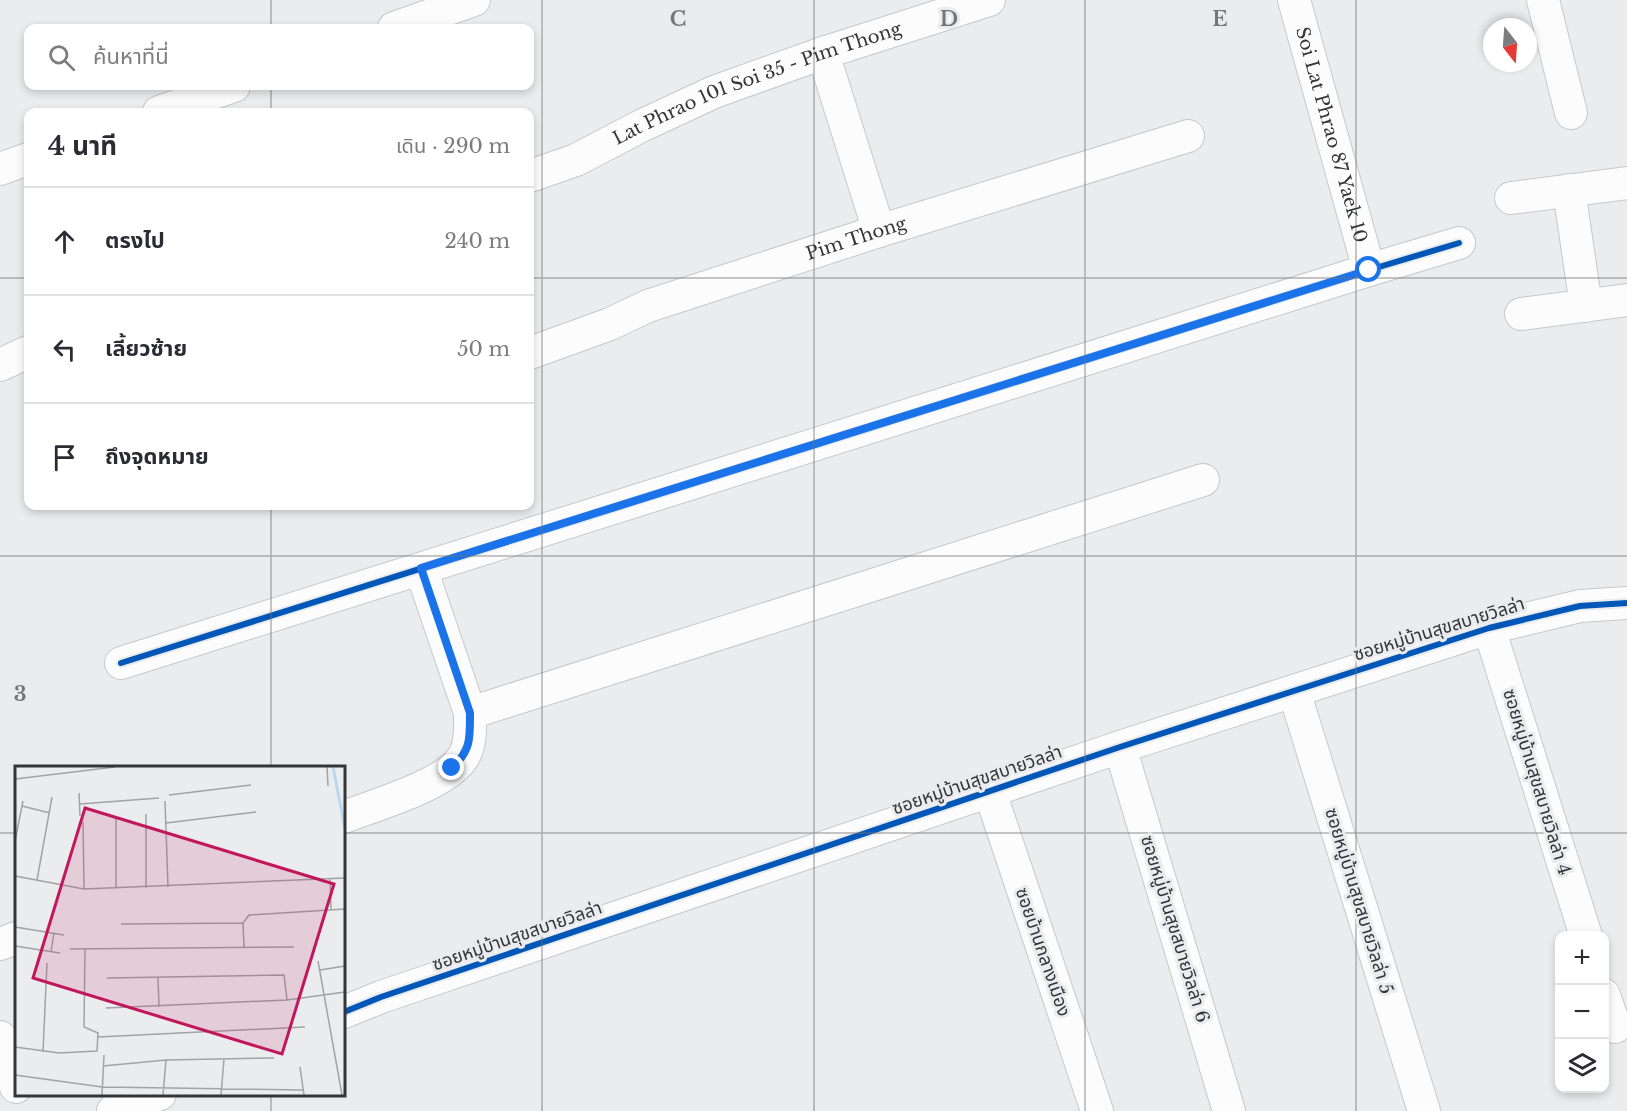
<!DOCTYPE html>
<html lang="th">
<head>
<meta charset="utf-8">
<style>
	body { margin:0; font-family:"Libre Baskerville","Noto Sans Thai",serif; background:#f2f2f3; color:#2b2b33 }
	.controls { position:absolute; right:18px; bottom:18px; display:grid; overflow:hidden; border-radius:12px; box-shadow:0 3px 9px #0003 }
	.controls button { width:54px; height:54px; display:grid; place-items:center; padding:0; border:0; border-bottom:2px solid #e1e1e2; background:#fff; color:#2b2b33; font:30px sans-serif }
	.compass { position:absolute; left:1483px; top:18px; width:54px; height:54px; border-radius:50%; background:#fff; box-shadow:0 3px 9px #0003; rotate:163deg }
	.stop { position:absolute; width:18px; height:18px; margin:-14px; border:4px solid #1a73e8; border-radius:50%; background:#fff }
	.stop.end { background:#1a73e8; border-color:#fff; box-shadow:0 2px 6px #0008 }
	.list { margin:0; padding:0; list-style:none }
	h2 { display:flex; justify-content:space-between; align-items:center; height:78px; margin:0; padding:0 24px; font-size:26px }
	h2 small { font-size:20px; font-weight:400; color:#7c7c81 }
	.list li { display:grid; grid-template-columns:39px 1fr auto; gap:18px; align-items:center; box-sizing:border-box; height:108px; padding:0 24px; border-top:2px solid #e1e1e2 }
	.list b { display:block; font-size:22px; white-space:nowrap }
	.list em { font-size:20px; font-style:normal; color:#7c7c81 }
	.icon { flex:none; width:33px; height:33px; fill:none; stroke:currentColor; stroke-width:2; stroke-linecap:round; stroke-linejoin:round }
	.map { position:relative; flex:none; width:1627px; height:1111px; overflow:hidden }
	.search { position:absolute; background:#fff; box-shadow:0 3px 9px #0003; left:24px; top:24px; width:510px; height:66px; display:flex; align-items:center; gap:15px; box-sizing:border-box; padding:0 21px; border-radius:12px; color:#7c7c81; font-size:22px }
	.panel { position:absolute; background:#fff; box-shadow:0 3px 9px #0003; left:24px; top:108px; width:510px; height:402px; border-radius:12px }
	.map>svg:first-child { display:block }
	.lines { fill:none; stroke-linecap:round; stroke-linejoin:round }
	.street-casing { stroke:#c7c8c9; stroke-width:34 }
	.street { stroke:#fcfcfc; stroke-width:32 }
	.cycleway-casing { stroke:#e9ebef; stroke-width:10 }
	.cycleway { stroke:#0057b8; stroke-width:6 }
	.route { stroke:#1a73e8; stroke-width:8 }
	.grid { fill:none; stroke:#747576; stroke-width:1.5; stroke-opacity:0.55 }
	.labels { text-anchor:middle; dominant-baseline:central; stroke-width:6; stroke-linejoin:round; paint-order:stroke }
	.street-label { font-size:18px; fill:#343536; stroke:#e9ebef }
	.inset-river { fill:none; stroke:#b9d8f4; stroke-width:3 }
	.inset-road { fill:none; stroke:#a1a3a4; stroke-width:1.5 }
	.view { fill:#c2185b; fill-opacity:0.15; stroke:#c2185b; stroke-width:3 }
	.inset-edge { fill:none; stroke:#343536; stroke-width:3 }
	.grid-label { font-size:20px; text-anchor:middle; font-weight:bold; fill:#747576; stroke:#e9ebef; stroke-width:6; stroke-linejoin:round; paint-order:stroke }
</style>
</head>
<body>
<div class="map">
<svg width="1627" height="1111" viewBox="0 0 1627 1111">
	<rect width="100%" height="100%" fill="#eaecee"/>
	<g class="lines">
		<defs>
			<g id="street">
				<path id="s1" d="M1294,0L1369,270"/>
				<path d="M1543,0L1571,113"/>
				<path d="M394,28L474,0"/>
				<path d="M823,53L879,231"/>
				<path d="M159,112L234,86"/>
				<path d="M0,169L28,159"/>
				<path id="s2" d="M530,176L576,160L641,126L714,92L823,53L989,0"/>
				<path d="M1569,190L1586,306"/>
				<path d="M1511,198L1627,183"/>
				<path d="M1521,314L1627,300"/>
				<path id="s3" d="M530,353L610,324L648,306L879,231L1188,136"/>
				<path d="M0,365L28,352"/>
				<path d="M1489,628L1586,936"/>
				<path d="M121,663L1369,270L1459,243"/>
				<path d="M1294,691L1424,1111"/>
				<path d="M470,713L1203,480"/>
				<path d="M1120,747L1229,1111"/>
				<path d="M990,792L1097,1111"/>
				<path d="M344,817C374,805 451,784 465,754C471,741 470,728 470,713L421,569"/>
				<path d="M0,944L16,938"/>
				<path d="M1604,995L1615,1027"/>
				<path d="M344,1012L381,997L1120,747L1489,628L1580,606L1627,603"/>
				<path d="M0,1037L16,1087"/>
				<path d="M113,1111L160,1094"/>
			</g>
		</defs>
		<use href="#street" class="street-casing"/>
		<use href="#street" class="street"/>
		<defs>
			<g id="cycleway">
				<path d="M121,663L1369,270L1459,243"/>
				<path d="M344,1012L381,997L1120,747L1489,628L1580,606L1627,603"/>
			</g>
		</defs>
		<use href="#cycleway" class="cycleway-casing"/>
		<use href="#cycleway" class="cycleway"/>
	</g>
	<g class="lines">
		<path class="route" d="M452,768C471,750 470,739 470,713L421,568L1369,270"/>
	</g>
	<path class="grid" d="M271,0V28M542,0V1111M814,0V1111M1085,0V1111M1356,0V1111M271,86V112M0,278H28M530,278H1627M271,506V768M0,556H1627M0,833H16M344,833H1627M271,1094V1111"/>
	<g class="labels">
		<g class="street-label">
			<text stroke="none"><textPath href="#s2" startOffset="246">Lat Phrao 101 Soi 35 - Pim Thong</textPath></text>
			<text stroke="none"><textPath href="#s1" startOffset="140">Soi Lat Phrao 87 Yaek 10</textPath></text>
			<text stroke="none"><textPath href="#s3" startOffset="346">Pim Thong</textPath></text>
			<text transform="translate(1439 629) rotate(-17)">ซอยหมู่บ้านสุขสบายวิลล่า</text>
			<text transform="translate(977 780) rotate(-19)">ซอยหมู่บ้านสุขสบายวิลล่า</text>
			<text transform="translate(1537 782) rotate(73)">ซอยหมู่บ้านสุขสบายวิลล่า 4</text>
			<text transform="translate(1359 901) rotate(73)">ซอยหมู่บ้านสุขสบายวิลล่า 5</text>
			<text transform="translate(1175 929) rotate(73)">ซอยหมู่บ้านสุขสบายวิลล่า 6</text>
			<text transform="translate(517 936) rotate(-19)">ซอยหมู่บ้านสุขสบายวิลล่า</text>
			<text transform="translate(1043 952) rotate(71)">ซอยบ้านกลางเมือง</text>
		</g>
	</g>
	<g transform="translate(15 766)">
		<rect width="330" height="330" fill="#eaecee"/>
		<path class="inset-river" d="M318,1L330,62"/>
		<path class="inset-road" d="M312,1L313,20M0,13L100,1M64,27L65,50M154,29L236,19M150,35L153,121M65,38L144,32M7,40L35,47M101,52V122M68,56L69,123M151,57L241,46M0,75L8,35M0,110L69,123L330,112M315,112L316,143M22,114L37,31M131,122V48M106,158L228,157M0,161L49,169M0,180L45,187M229,181L228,157L234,149L330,143M55,183L279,181M36,186L39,167M303,195L327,329M305,204L330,200M92,212L269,209L272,234M143,212L144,241M91,242L272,234L330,226M83,271L290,261M0,281L44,287L82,285L83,267L69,261L70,183M28,286L32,197M88,300L151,294L259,292M285,301L289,329M0,309L87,321L288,324M87,329L89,289M148,329L151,294M206,329L209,293"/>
		<path class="view" d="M70,42L319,118L267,288L18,212Z"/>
		<rect width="330" height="330" class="inset-edge"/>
	</g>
	<g class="grid-label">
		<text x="678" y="26">C</text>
		<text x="949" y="26">D</text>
		<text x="1220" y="26">E</text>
		<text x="20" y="701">3</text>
	</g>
</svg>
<div class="controls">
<button>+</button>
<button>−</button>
<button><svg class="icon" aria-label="layers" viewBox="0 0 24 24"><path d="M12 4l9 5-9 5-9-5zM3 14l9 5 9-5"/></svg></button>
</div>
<svg class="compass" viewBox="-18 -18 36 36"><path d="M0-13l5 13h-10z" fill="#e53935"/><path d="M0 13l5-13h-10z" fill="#7c7c81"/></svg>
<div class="stop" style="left:1369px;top:270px"></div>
<div class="stop end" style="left:452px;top:768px"></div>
<div class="search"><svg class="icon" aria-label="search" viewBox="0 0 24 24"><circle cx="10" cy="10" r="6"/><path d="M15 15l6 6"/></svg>ค้นหาที่นี่</div>
<section class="panel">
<h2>4 นาที<small>เดิน · 290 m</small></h2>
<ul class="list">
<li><svg class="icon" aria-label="ahead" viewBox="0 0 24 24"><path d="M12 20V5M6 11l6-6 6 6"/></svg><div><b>ตรงไป</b></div><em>240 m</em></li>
<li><svg class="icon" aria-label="left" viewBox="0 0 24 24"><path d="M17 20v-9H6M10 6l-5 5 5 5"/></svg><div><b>เลี้ยวซ้าย</b></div><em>50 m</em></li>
<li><svg class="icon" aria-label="arrive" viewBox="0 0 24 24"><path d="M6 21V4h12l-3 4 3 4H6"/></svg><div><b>ถึงจุดหมาย</b></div></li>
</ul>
</section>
</div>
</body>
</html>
